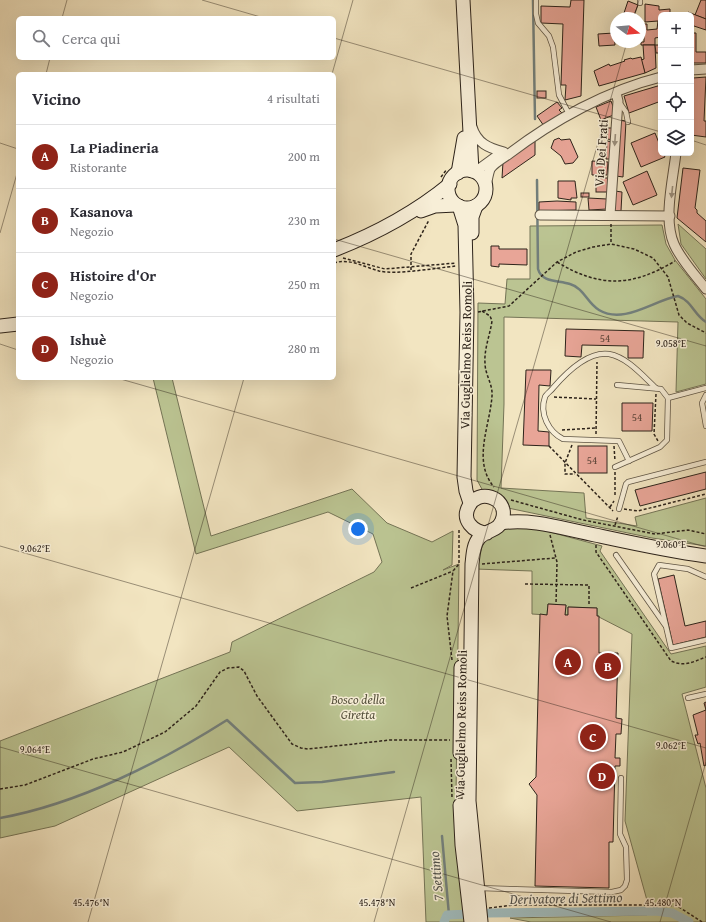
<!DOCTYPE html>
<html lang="it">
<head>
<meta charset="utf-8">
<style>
	body { margin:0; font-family:"Gentium Book Plus",serif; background:#f2f2f3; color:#2b2b33 }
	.controls { position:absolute; right:12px; top:12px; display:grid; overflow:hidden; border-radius:6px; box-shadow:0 4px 16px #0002 }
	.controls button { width:36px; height:36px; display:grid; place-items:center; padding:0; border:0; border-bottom:1px solid #e1e1e2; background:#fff; color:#2b2b33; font:20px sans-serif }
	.compass { position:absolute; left:610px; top:12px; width:36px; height:36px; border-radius:50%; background:#fff; box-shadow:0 4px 16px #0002; rotate:106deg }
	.you { position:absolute; left:358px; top:529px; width:14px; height:14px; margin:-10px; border:3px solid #fff; border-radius:50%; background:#1a73e8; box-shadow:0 0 0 6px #1a73e833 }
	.badge { display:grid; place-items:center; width:26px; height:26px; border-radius:50%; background:#8f2418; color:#fff; font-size:13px; font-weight:700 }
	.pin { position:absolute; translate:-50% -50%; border:2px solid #fff; box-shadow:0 1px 4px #0006 }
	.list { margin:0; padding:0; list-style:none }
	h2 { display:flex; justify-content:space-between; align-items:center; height:52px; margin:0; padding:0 16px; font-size:17px }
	h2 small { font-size:13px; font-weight:400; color:#7c7c81 }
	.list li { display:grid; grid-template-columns:26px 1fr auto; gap:12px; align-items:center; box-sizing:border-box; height:64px; padding:0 16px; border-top:1px solid #e1e1e2 }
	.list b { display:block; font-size:15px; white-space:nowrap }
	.list p { margin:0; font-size:13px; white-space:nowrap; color:#7c7c81 }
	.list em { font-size:13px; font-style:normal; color:#7c7c81 }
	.icon { flex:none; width:22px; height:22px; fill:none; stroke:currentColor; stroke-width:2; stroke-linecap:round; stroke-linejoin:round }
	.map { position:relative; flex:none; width:706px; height:922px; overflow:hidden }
	.search { position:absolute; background:#fff; box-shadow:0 4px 16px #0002; left:16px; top:16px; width:320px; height:44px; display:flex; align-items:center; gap:10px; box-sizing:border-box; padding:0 14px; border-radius:6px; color:#7c7c81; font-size:15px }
	.panel { position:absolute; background:#fff; box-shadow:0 4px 16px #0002; left:16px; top:72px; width:320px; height:308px; border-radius:6px }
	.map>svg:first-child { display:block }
	.green { fill:#bbc492; stroke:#747456 }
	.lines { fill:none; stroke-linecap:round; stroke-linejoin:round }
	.stream { stroke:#727f7c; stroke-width:2.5 }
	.canal { stroke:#a0bcbe; stroke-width:9 }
	.building { fill:#e8a597; stroke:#2d231a }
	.lane-casing { stroke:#5e5444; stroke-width:6 }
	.street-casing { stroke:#5e5444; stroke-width:11 }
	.secondary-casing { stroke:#2d231a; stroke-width:15 }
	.path { stroke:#2d231a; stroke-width:1.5; stroke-dasharray:3 2; stroke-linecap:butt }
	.lane { stroke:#f7eed7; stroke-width:4.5 }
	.street { stroke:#f7eed7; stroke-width:9 }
	.secondary { stroke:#f7eed7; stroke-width:13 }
	.oneway { fill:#9c9382 }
	.ticks { fill:none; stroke:#2d231a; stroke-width:1; stroke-opacity:0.45 }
	.labels { text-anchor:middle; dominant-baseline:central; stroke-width:3; stroke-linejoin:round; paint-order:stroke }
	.number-label { font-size:11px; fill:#5c4439 }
	.street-label { font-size:13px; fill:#2d231a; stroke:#f7eed7 }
	.park-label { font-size:13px; font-style:italic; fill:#58533e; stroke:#f7eed7 }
	.water-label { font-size:14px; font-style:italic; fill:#50514b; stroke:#f7eed7 }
	.ticks-label { font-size:10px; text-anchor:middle; fill:#2d231a; stroke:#f7eed7; stroke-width:3; stroke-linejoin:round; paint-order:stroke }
</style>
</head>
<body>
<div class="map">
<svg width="706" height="922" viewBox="0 0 706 922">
	<rect width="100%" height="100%" fill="#f2e5c1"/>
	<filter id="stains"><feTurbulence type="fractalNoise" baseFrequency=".005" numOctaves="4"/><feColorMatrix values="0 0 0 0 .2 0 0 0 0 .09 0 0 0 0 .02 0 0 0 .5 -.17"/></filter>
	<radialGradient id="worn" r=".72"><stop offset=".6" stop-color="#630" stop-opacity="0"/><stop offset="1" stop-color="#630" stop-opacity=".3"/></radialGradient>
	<g class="green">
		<path d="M678,224L706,249V279L681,244Z"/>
		<path d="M662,225L666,244L675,260L706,299V384L676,392L678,322L504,317V404L501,488L584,493L586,518L637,526L635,517L706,498V546L652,538L508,508L483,491L477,480L478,303L505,304L507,279H530V226Z"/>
		<path d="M153,378H172L211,536L352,489L387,523L432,542L453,531L452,565L443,570L459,564L456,797L459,847L467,922H426L421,797L297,811L229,747L55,826L0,838V741L230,652L232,642L374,572L382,562L373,534L328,512L196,554Z"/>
		<path d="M508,526L535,528L602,546L600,551L671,654L706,646V687L682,694L706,788V922H531L510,918L647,915L648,904L625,821L632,634L597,616V608L568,607V615H565L566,605L548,604L547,615L532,614V571L475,569L481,541Z"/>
	</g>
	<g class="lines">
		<g class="stream">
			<path d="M533,0L535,119"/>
			<path d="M537,180L538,269C542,283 559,280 570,284C584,288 587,303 599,310C624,325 654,300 678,296C692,301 694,315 706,322"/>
			<path d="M0,818C78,804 161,762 227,720L295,783L322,782L394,772"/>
			<path d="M442,836L449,915"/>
		</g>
		<g class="canal">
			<path d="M489,913L655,911L672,913L689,922"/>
			<path d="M444,922L447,915L468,914"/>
		</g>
	</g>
	<g class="building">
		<path d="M571,0H584L581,96L565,100L566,85H561L563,24L541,23V6L570,7Z"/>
		<path d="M701,0H706V19L695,15Z"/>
		<path d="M628,1L638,5L634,15L623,16Z"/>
		<path d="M645,4L659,6V10L670,9V13L684,15H661V37L655,38V45H641V42H644V30L640,31V24H647V30L657,29L658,21L645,22Z"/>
		<path d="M688,12L706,19V30L691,25V15H686Z"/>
		<path d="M614,33L615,45L599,46L598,34Z"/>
		<path d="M691,33H696V52H706V63H691Z"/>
		<path d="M643,45H655L656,68L645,73L641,60L644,59Z"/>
		<path d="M655,45H661V53H656Z"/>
		<path d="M641,57L645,73L599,86L594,71L609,64L610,66L625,61L624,60L631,58L632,59Z"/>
		<path d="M706,77L704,121H706V137L691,135L693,78Z"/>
		<path d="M661,85V101L629,113L624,96Z"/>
		<rect x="537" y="91" width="9" height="7"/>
		<path d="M611,101L616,114L601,120L596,107Z"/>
		<path d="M557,102L562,108L559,110L562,113L544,126L537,116Z"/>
		<path d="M620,120L626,121L623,177L616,176Z"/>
		<path d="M608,128H614V140L607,139Z"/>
		<path d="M655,133L661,148V153H663L665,157L641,167L631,143Z"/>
		<path d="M559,138L561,140L570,139L578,157L573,163L565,164L561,156L551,148L554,140Z"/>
		<path d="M535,140V155L502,178L503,162Z"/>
		<path d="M607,141L613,142L612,159H606Z"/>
		<path d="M592,161L608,162L607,175H592Z"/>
		<path d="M683,168L700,170L695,208L697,210V213L706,221V242L677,218Z"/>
		<path d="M647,171L657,195L633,205L623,182Z"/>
		<rect x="596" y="178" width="12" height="14"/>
		<path d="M558,181H575L577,198H571V200L558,198Z"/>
		<path d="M615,191L622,192L621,211H614Z"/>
		<rect x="581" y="193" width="8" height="4"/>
		<path d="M588,198L607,199V209L589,210Z"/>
		<path d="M557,201L576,202V210L539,211V202Z"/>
		<path d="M491,246H499V249H527V265L499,264V267L491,266Z"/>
		<path d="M566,329L644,331L643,358H628V346L582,345L581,357L565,356Z"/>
		<path d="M526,370H551L550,386L539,385L538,431L549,432V446L523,445Z"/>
		<path d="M622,403H653L652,431H622Z"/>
		<rect x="578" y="446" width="29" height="27"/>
		<path d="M706,472V489L640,506L635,490Z"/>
		<path d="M674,575L685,626L706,621V637L673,645L658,579Z"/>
		<path d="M548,604L566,605L565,615H568V607L597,608V616H599V653H618L616,718L622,719L621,734H616L615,758H620V766H615L613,842H609V888L535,886L537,795L529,784L536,777L540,614L547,615Z"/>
		<path d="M706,702V765L704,766L700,743L698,744L695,735H698L693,715L706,710L704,703Z"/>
	</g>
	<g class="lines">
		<defs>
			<g id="lane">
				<path d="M536,0V14L538,23L549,36L553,47L559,95L569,114"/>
				<path d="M640,3V0"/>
				<path d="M619,102L626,112L628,122"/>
				<path d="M706,395L702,403L706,426"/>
				<path d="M668,398L706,388"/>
				<path d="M629,461L619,441L563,439C549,432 539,414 545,397C546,394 551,391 553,388C565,374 588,351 609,354C627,357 643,376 656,388"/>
				<path d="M615,467L660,447L667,440L668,398L661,389L617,385"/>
				<path d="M619,509L626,484L628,482L706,462"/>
				<path d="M616,555L665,625"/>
				<path d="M706,577L688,569L659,565L654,574L671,648L706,640"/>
				<path d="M688,698L706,694"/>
				<path d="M478,888L612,892L621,890L625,886L627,880L626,847L620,834L621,778"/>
			</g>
			<g id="street">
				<path d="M691,70L706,69"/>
				<path d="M472,127C477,143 488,148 504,152"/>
				<path d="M676,153C673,179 663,219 674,244C681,260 695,275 706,289"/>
				<path d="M475,172L497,156"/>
				<path d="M486,187C487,181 488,175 490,169C494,163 503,158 509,154C552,121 608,90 661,77"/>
				<path d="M540,215L670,216"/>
				<path d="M610,215L618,101L616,93"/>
			</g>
			<g id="secondary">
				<path d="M463,0L472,171"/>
				<circle cx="467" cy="189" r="19"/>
				<path d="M458,173L464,138"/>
				<path d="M459,206L465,225L467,312L464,477L466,491L470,503"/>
				<path d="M421,211L435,206L456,205"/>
				<path d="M472,233V217L476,206"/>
				<path d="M334,250C375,234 416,212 450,184"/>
				<path d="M0,326L18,324"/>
				<path d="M501,523C532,518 564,529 595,535C632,543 668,551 706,556"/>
				<path d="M460,753L461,667"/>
				<path d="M460,805L462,845L471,922"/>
				<path d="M481,922L469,801L472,564C473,556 473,545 479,538C487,529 500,532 503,517C507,497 478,488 469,506C461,520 473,532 487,533"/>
			</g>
		</defs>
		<use href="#lane" class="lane-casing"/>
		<use href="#street" class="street-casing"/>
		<use href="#secondary" class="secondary-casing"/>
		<g class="path">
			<path d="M441,177L447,169"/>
			<path d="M611,224V244"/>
			<path d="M343,258L385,269L456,263"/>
			<path d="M557,262C600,288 632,287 675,261"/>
			<path d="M334,263C350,258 364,267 379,271C396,275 436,268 456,266"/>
			<path d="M411,270V254L429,220"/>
			<path d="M482,311L490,316L492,321C490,335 484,349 485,363C485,375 493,384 492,396C490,426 472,461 494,487"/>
			<path d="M478,312L509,306L557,262L576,252L593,247L611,244L634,249L653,258L668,277L679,315L687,323L706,333"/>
			<path d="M656,394L654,434L658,441"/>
			<path d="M554,397L596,399"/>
			<path d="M562,430L596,428"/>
			<path d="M596,434L597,362"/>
			<path d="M572,445L565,463V474H575"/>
			<path d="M549,446L613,511"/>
			<path d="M614,446L615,461"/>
			<path d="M615,472V497"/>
			<path d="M511,500L583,520L655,534L688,530L706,534"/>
			<path d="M610,507L614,501"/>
			<path d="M624,509L638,511L706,494"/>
			<path d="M615,525L618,516"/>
			<path d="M550,535L557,562L556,605"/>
			<path d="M596,545V552L671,661C684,667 693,662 706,657"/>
			<path d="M482,564L555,558"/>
			<path d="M525,584L589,585V605"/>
			<path d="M411,588L453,571"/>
			<path d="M452,660L447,616L453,571L459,564V529"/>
			<path d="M451,759L452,798"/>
			<path d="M0,789L25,785L93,759L123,752L165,732L196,706L220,672L228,668L239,667L244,671L257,696L292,744L301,748L308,749L390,740H450"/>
			<path d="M489,908L513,905H668L679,907L702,922"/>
		</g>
		<use href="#lane" class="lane"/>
		<use href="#street" class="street"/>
		<use href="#secondary" class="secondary"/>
	</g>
	<defs><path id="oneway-solid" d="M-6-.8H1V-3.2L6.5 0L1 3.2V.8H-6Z"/></defs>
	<g class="oneway">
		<use href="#oneway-solid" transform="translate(615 140) rotate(94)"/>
		<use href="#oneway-solid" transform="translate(672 192) rotate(96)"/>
	</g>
	<path class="ticks" d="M202,0L264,18M62,18L67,0M634,18L639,0M334,38L661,132M46,74L50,58M332,74L353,0M691,140L706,145M0,143L18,149M0,233L18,170M334,239L706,346M0,344L18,350M117,378L706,547M0,546L706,748M0,747L611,922M88,922L244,378M374,922L627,42M660,922L706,762"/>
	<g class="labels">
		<g class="number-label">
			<text x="605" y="338">54</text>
			<text x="637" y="417">54</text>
			<text x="592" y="460">54</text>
		</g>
		<g class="street-label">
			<text transform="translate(601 153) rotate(-86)">Via Dei Frati</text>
			<text transform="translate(466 355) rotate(-89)">Via Guglielmo Reiss Romoli</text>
			<text transform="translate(461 724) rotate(-89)">Via Guglielmo Reiss Romoli</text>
		</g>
		<g class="park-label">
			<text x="358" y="699">Bosco della<tspan x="358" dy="15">Giretta</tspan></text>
		</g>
		<g class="water-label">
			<text transform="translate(436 876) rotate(-95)">7 Settimo</text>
			<text transform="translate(566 898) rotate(-1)">Derivatore di Settimo</text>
		</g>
	</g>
	<g class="ticks-label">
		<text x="671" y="347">9.058°E</text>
		<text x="671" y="548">9.060°E</text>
		<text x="35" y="552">9.062°E</text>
		<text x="671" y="749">9.062°E</text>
		<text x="35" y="753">9.064°E</text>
		<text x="91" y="906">45.476°N</text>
		<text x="377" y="906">45.478°N</text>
		<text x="663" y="906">45.480°N</text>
	</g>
	<rect width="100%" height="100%" filter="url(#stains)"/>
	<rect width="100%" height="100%" fill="url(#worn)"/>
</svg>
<div class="controls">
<button>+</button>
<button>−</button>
<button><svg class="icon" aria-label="locate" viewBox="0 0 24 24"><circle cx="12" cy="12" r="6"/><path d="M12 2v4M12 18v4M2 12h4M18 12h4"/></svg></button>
<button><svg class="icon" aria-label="layers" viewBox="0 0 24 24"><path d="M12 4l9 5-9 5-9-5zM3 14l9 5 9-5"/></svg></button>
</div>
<svg class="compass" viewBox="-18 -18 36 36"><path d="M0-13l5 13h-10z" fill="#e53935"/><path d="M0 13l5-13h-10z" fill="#7c7c81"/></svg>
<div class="you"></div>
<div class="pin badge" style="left:568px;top:662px">A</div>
<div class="pin badge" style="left:608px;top:666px">B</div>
<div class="pin badge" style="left:593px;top:737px">C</div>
<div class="pin badge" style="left:602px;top:776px">D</div>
<div class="search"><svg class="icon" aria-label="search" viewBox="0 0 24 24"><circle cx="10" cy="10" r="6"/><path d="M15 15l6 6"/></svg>Cerca qui</div>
<section class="panel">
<h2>Vicino<small>4 risultati</small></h2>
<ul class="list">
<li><span class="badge">A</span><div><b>La Piadineria</b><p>Ristorante</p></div><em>200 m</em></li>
<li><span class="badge">B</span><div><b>Kasanova</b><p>Negozio</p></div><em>230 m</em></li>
<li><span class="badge">C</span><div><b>Histoire d'Or</b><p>Negozio</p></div><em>250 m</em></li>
<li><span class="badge">D</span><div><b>Ishuè</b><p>Negozio</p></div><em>280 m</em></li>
</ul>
</section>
</div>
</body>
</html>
